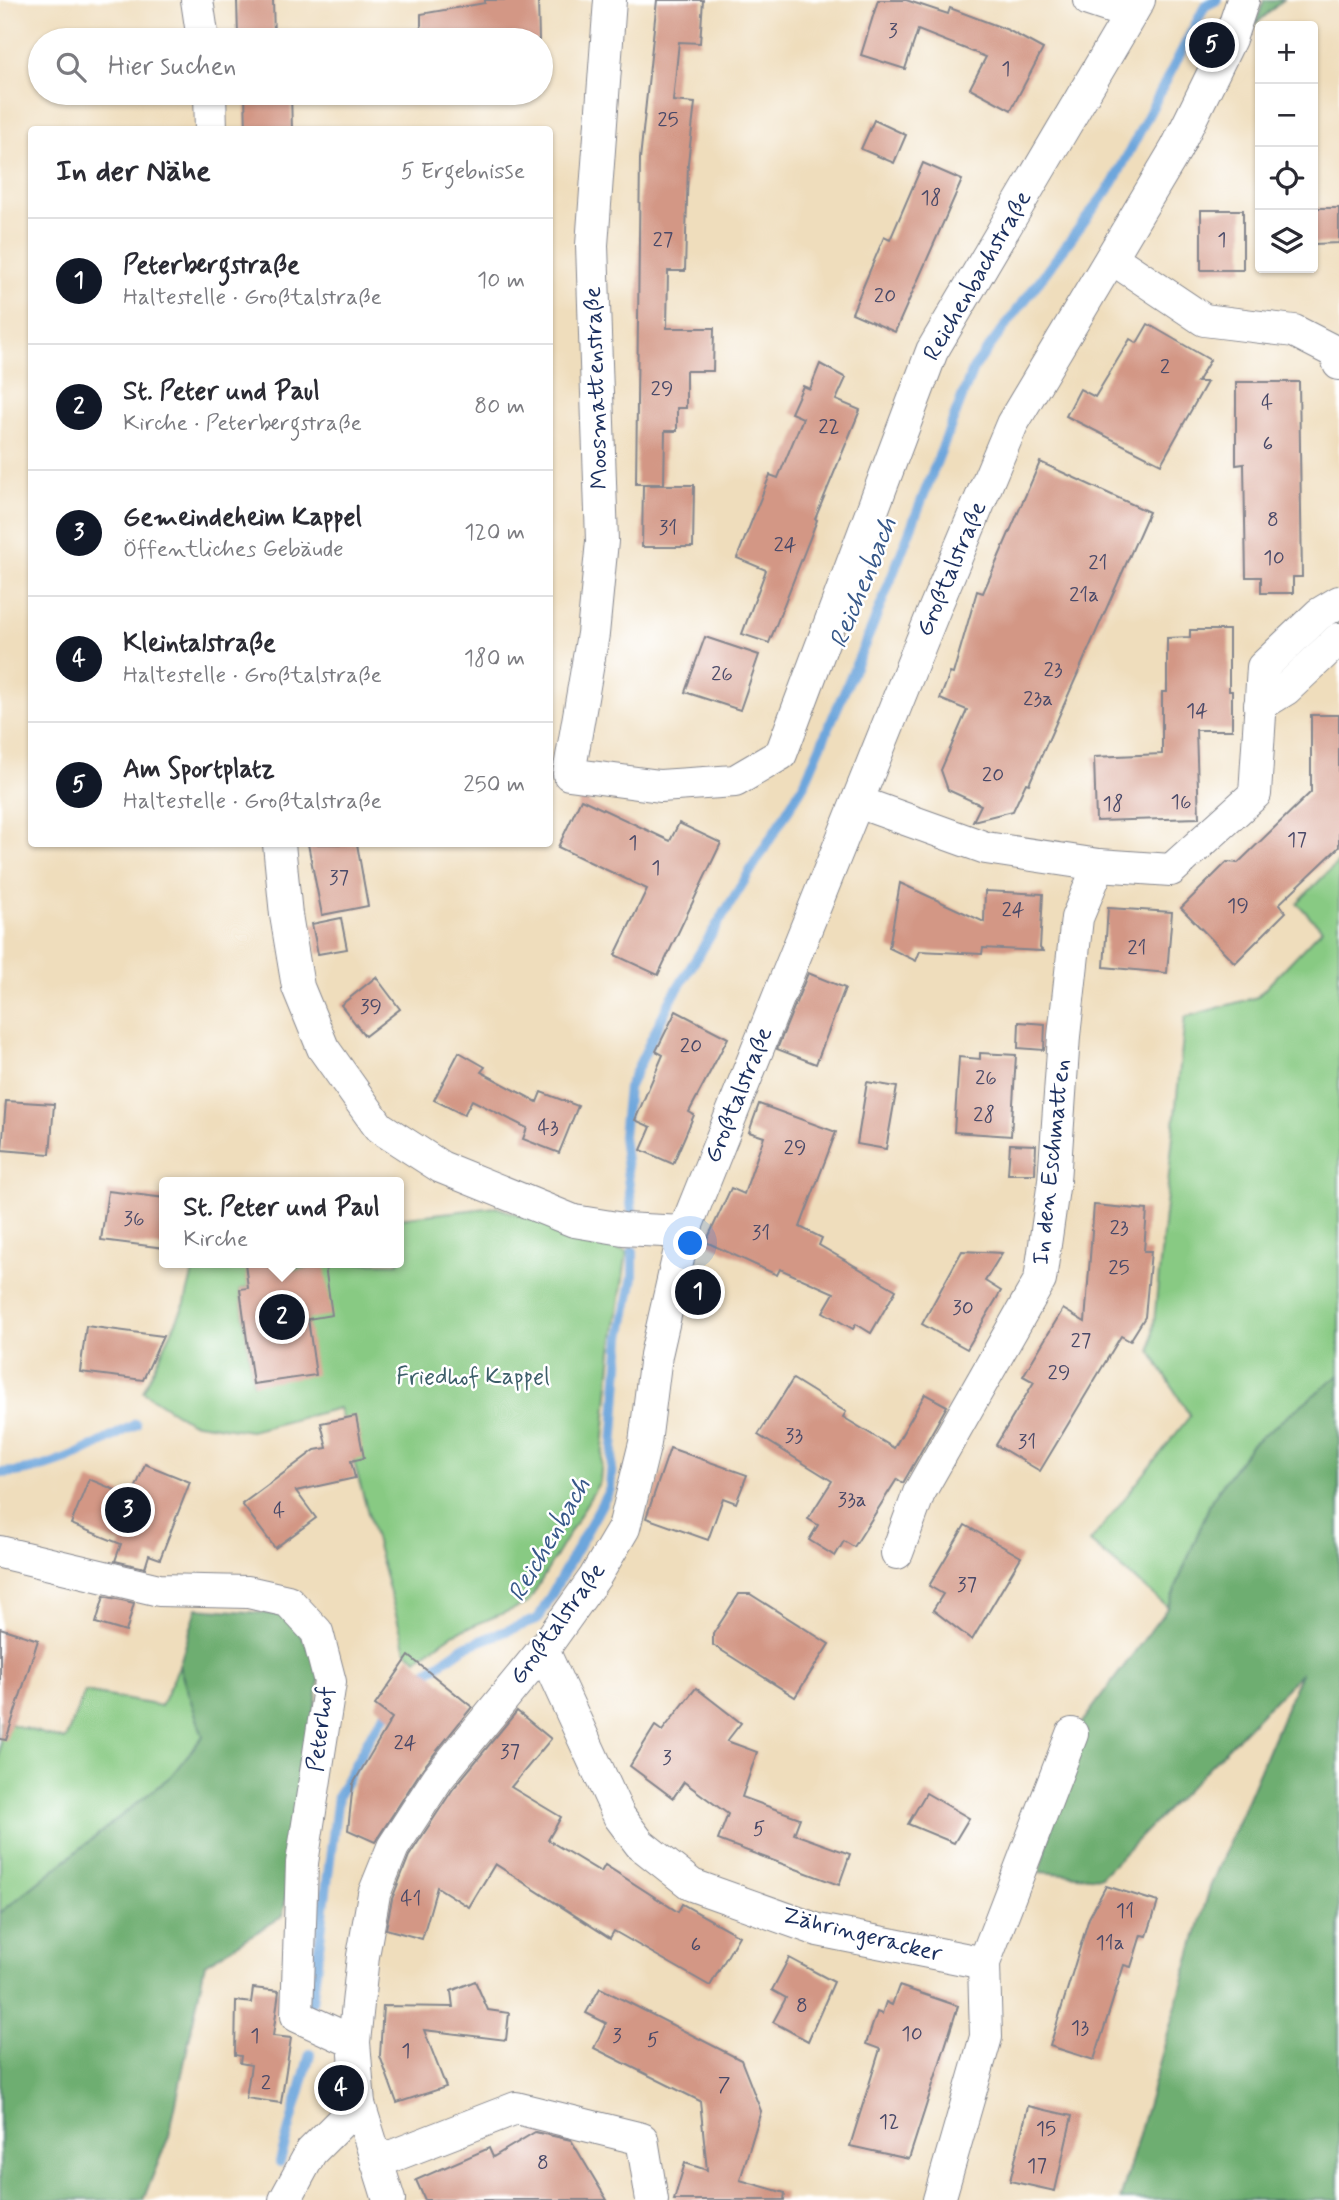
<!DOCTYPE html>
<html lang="de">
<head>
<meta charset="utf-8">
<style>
	body { margin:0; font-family:Mynerve,sans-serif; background:#f7f7f7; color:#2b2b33 }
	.controls { position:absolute; right:21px; top:21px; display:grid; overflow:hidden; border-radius:7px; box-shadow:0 2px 5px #0004 }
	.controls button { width:63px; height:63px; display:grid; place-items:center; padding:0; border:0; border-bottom:2px solid #e1e1e2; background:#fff; color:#2b2b33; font:35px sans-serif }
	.you { position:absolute; left:691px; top:1244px; width:24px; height:24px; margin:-18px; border:5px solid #fff; border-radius:50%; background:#1a73e8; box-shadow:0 0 0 10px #1a73e833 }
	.badge { display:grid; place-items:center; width:46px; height:46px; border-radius:50%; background:#111827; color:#fff; font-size:23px; font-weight:700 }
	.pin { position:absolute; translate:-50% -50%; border:4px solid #fff; box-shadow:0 2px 7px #0006 }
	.popup { position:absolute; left:159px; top:1177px; width:245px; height:91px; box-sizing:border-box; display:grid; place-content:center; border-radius:7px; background:#fff; filter:drop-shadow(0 2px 5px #0005); font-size:23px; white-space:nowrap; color:#7c7c81 }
	.popup b { font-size:26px; color:#2b2b33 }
	.popup::after { content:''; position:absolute; left:50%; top:100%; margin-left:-14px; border:14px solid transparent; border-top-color:#fff }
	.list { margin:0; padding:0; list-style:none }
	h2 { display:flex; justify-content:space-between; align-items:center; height:91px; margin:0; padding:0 28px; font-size:30px }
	h2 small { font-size:23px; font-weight:400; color:#7c7c81 }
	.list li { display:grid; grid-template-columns:46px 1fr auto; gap:21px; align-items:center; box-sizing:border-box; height:126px; padding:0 28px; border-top:2px solid #e1e1e2 }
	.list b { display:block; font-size:26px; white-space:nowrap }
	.list p { margin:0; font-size:23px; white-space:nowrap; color:#7c7c81 }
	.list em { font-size:23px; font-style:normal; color:#7c7c81 }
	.icon { flex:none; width:38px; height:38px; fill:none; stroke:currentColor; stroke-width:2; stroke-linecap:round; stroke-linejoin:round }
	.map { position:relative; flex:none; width:1339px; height:2200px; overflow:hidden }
	.search { position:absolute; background:#fff; box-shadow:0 2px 5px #0004; left:28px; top:28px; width:525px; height:77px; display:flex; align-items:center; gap:18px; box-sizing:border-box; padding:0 24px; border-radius:38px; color:#7c7c81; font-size:26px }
	.panel { position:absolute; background:#fff; box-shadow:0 2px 5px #0004; left:28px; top:126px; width:525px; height:721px; border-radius:7px }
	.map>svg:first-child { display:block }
	.green { fill:#88ca83; stroke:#527c70; stroke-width:2 }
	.forest { fill:#6eae71; stroke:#446e68; stroke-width:2 }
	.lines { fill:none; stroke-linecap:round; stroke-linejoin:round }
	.stream { stroke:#6da6dc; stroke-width:10 }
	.building { fill:#d39785 }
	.street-casing { stroke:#85868d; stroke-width:34 }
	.street { stroke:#fff; stroke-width:32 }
	.labels { text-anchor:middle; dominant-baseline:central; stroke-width:5; stroke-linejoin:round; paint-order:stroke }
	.number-label { font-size:21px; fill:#494968 }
	.street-label { font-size:24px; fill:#1b2f5e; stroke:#fff }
	.park-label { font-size:24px; fill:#3c5e69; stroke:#fff }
	.water-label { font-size:26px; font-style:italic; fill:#38598a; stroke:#fff }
</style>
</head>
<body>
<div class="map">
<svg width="1339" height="2200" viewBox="0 0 1339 2200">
	<rect width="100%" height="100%" fill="#fff"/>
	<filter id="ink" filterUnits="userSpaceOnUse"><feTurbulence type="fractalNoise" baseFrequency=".0143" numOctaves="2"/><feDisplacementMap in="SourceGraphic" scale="14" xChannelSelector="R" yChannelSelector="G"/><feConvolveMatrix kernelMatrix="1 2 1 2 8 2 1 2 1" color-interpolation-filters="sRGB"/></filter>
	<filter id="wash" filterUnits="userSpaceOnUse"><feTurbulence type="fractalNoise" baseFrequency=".00686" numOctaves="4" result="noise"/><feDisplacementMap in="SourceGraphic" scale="28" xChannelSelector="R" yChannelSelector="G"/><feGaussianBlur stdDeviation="1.57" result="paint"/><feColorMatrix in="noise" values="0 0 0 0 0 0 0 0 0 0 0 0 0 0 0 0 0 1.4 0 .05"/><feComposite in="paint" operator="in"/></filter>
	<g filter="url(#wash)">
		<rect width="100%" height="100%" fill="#efddbc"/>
		<g class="green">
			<path d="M1339,861V1375L1251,1445L1212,1499L1168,1607L1090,1542L1190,1416L1151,1352L1185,1017L1257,997L1322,929L1297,903Z"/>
			<path d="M496,1207L627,1252L612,1350L600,1481L528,1603L453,1634L417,1659L406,1651L339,1408L250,1431L190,1422L143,1392L185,1303L195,1263H247L248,1288L240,1289L253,1383L308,1318L324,1266L293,1271L291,1263H399V1218Z"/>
			<path d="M179,1666L203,1736L171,1776L0,1913V1721L65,1740L85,1692L161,1706Z"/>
		</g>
		<g class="forest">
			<path d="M1264,0H1283L1256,24Z"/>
			<path d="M1339,1375V2200H1120L1210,1887L1301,1673L1101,1877L1040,1872L1078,1728L1168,1607L1212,1499L1251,1445Z"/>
			<path d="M197,1608L288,1615L321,1668L283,1916L205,1964L169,2136L143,2200H0V1913L171,1776L203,1736L179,1666Z"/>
		</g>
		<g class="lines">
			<g class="stream">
				<path d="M632,1211L623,1136L628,1088L670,1001L804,784L871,630L973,369L1113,183L1205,6L1217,0"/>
				<path d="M0,1473C51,1472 92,1448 136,1424"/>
				<path d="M417,1679L464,1647L538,1619L610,1489L621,1337L633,1277V1251"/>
				<path d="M312,2002L338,1796L372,1733L394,1703"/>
				<path d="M280,2162L310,2054"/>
			</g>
		</g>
		<g id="blocks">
			<g class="building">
				<path d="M237,0H273L274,36L238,37Z"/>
				<path d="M485,0H538L539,40H421V14L485,3Z"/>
				<path d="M657,0H703L700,43L679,42L673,101L695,103L688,163L685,271H668L667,328H714L713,371H686V408H677V431H665L664,484H636L640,159Z"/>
				<path d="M878,0H906L948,14L950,8L1008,30L1043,49L1011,110L970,88L986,57L918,30L905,69L861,55Z"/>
				<path d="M245,93H291L292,130H246Z"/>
				<path d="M874,120L906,135L894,163L861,149Z"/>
				<path d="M923,163L962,180L895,332L852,313L884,237L890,240Z"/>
				<path d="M1313,208H1339V243L1313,244Z"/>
				<rect x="1201" y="210" width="42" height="60"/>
				<path d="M1148,324L1210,360L1197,382H1207L1161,464L1066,416L1080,389L1095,397L1130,339L1137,343Z"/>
				<path d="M820,364L846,378L836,400L860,410L815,519L817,520L769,643L742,634L766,570L737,558L770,475L778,478L803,418L791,413L803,386L810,389Z"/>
				<path d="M1236,382H1299L1302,577H1293V593H1261V577H1246L1244,464L1236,465Z"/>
				<path d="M1040,462L1149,512L1029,784L1026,783L1013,811L973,821L981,805L948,790L941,770L967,710L940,699L950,673L953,674L977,591L983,593Z"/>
				<path d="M643,485H694L693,547H642Z"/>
				<path d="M1190,630H1229V691H1232V730H1196L1199,818L1096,821L1094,757L1162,754V692H1167V638L1190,637Z"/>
				<path d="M705,637L759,655L740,710L685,692Z"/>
				<path d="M1311,715H1339V847L1279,904L1286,912L1235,963L1181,908L1227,862L1238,863L1311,792Z"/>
				<path d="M581,799L670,841L679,823L721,843L658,975L615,955L647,889L558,847Z"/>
				<path d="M308,844H357L368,906L322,915Z"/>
				<path d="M900,883L984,922L985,891L1043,894L1040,948L1043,951L983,948L982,954L920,951L916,961L889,948Z"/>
				<path d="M1108,908L1172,912L1167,973L1104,967Z"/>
				<path d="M341,918L347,949L318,954L312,924Z"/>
				<path d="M808,973L845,988L816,1064L777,1049Z"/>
				<path d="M376,977L400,1009L365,1036L341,1005Z"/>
				<path d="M676,1011L728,1038L689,1112L694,1115L673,1164L641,1150L651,1127L635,1120L663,1055L656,1051Z"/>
				<path d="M1019,1022L1045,1024L1044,1050L1018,1048Z"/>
				<path d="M459,1052L485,1067L481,1072L537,1102L541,1092L578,1106L559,1153L523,1139L527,1128L472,1100L464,1115L434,1100Z"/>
				<path d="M980,1053L1016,1055L1011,1136L954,1132L959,1057L980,1059Z"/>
				<path d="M867,1082L897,1087L886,1149L857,1144Z"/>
				<path d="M6,1101L54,1104L50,1154L2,1150Z"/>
				<path d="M759,1104L836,1132L800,1227L822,1238L819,1245L896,1290L871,1333L856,1324L853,1329L823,1312L834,1293L780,1269L777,1275L706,1242L731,1188L744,1194L764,1137L749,1132Z"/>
				<path d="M1010,1144L1036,1145L1035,1174H1008Z"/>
				<path d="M108,1191L165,1198V1248L101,1240Z"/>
				<path d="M1094,1205L1147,1210L1144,1251H1151L1145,1317L1130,1341L1121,1336L1040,1471L996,1445L1034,1382L1023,1376L1063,1309L1085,1322Z"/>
				<path d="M962,1251L1002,1253L985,1281L1001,1291L967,1349L922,1324Z"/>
				<path d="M245,1263H291L293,1271L325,1266L332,1315L308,1319L316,1375L253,1384L240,1289L248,1288Z"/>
				<path d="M86,1326L163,1336L143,1380L80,1372Z"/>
				<path d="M793,1379L846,1412L843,1417L894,1448L925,1394L947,1406L903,1483L897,1479L854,1547L844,1541L835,1556L809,1540L818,1525L808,1519L832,1481L758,1435Z"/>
				<path d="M356,1416L364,1458L351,1461L355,1478L296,1491L316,1518L275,1548L242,1504L315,1450L327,1448L321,1423Z"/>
				<path d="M670,1448L747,1475L736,1503L723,1498L708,1540L646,1518Z"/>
				<path d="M145,1464L190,1482L160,1559L149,1555L145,1568L115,1561L121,1544L71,1524L89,1479L132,1497Z"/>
				<path d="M965,1525L1021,1557L972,1640L933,1610L943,1594L929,1586Z"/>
				<path d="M739,1594H750L829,1644L795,1697L713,1645V1634Z"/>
				<path d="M104,1596L134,1603L126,1632L96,1623Z"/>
				<path d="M0,1628L38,1640L6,1740L0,1739Z"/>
				<path d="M409,1656L472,1707L423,1768L375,1842L348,1830L353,1784L392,1718L375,1705Z"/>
				<path d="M696,1688L741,1723L727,1741L757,1752L742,1797L800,1818L794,1834L850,1854L839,1885L718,1840L728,1814L684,1782L673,1798L630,1766L655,1726L662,1731Z"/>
				<path d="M517,1711L551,1739L511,1787L561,1817L548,1840L601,1872L605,1865L678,1912L682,1904L739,1936L710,1986L614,1931L610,1938L495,1864L469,1907L437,1887L422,1939L386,1929L392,1899L409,1856L453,1789Z"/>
				<path d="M926,1793L969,1818L954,1843L908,1824Z"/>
				<path d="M1106,1886L1158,1902L1147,1936L1141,1935L1131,1967L1124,1965L1094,2060L1050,2046L1089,1918Z"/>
				<path d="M789,1958L834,1982L808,2041L773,2022L786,1998L772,1990Z"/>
				<path d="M475,1981L488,2010L509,2013L506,2040L424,2030L446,2087L397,2103L380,2056L383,2006L453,2007L451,1991Z"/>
				<path d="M899,1986L958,2006L909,2159L850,2146L880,2049L866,2044L877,2012L882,2014L886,2002L892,2005Z"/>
				<path d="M253,1988L279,1991L273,2036L291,2038L281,2103L246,2098L251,2065L240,2063L241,2056L235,2055L236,2001L251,2003Z"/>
				<path d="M600,1988L741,2060L761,2111L740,2180L785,2193L784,2200H674L685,2163L707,2170L700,2101L594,2048L606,2023L586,2013Z"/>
				<path d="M1028,2106L1072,2116L1055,2191L1010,2181Z"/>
				<path d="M535,2132L571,2140L607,2200H425L416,2180L489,2148L493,2157Z"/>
			</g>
		</g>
	</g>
	<g filter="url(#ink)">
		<use href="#blocks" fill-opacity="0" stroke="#85868d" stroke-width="2"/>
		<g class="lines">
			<defs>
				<g id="street">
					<path d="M197,0L203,40"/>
					<path d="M610,0L592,245L602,541L593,634L569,774L660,786L735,781L781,754L932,351L1139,0"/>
					<path d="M1089,0L1131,14"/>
					<path d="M210,93L211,130"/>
					<path d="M1113,259L1204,320L1294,331L1335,352L1339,364"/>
					<path d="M1260,705L1286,689L1339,639"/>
					<path d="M858,802L986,848L1099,865L1171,870L1255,794L1263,667L1319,614L1339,602"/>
					<path d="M279,844L286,915L298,987L323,1048L379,1127L441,1167L574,1221L623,1229L684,1232"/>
					<path d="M0,1552L159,1590L248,1592L288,1601L317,1632L330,1682L302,1863L297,2016L354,2042"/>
					<path d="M897,1553L919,1493L1040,1280L1054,1181L1064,1036L1077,918L1099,865"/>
					<path d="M543,1650L619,1816L640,1844L692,1885L818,1930L984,1963"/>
					<path d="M377,2162L516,2108L642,2139L652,2200"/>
					<path d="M285,2200L311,2152L359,2104"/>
					<path d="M389,2200L359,2104L354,2042L363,1956L374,1894L393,1847L438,1778L543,1650L595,1577L624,1528L645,1443L656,1355L684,1232L935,608L1012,424L1176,149L1230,39L1243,0"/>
					<path d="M939,2200L986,2037L984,1963L1072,1734"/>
				</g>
			</defs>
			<use href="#street" class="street-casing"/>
			<use href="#street" class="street"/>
		</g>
	</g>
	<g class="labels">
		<g class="number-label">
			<text x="893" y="31">3</text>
			<text x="1006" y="69">1</text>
			<text x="668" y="120">25</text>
			<text x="931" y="198">18</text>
			<text x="663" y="240">27</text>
			<text x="1222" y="240">1</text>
			<text x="885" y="296">20</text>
			<text x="1165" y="367">2</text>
			<text x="662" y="389">29</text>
			<text x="1267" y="403">4</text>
			<text x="829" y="427">22</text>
			<text x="1268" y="444">6</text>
			<text x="1273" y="520">8</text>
			<text x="668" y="528">31</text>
			<text x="785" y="545">24</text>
			<text x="1274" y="558">10</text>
			<text x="1098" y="563">21</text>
			<text x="1084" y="595">21a</text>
			<text x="1053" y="670">23</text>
			<text x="722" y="674">26</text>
			<text x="1038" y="699">23a</text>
			<text x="1197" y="711">14</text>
			<text x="993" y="775">20</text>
			<text x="1181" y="802">16</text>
			<text x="1113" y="804">18</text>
			<text x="1297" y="840">17</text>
			<text x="633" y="843">1</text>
			<text x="656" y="868">1</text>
			<text x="339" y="878">37</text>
			<text x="1238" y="906">19</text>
			<text x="1013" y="910">24</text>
			<text x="1137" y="948">21</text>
			<text x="371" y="1007">39</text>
			<text x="691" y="1046">20</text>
			<text x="986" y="1078">26</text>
			<text x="984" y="1115">28</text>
			<text x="548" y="1128">43</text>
			<text x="795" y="1148">29</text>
			<text x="134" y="1219">36</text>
			<text x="1119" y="1228">23</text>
			<text x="761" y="1233">31</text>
			<text x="1119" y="1268">25</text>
			<text x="963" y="1308">30</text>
			<text x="1081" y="1341">27</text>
			<text x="1059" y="1373">29</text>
			<text x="794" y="1436">33</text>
			<text x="1027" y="1442">31</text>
			<text x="852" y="1500">33a</text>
			<text x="279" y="1511">4</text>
			<text x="967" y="1585">37</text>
			<text x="405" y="1743">24</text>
			<text x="510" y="1752">37</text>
			<text x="667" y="1758">3</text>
			<text x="759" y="1829">5</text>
			<text x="411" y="1899">41</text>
			<text x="1125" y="1911">11</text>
			<text x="1110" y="1943">11a</text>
			<text x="696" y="1945">6</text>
			<text x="802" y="2006">8</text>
			<text x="1080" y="2028">13</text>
			<text x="912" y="2034">10</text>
			<text x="255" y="2036">1</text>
			<text x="617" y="2036">3</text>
			<text x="653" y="2040">5</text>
			<text x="406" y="2051">1</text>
			<text x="266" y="2083">2</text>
			<text x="724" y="2085">7</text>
			<text x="889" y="2122">12</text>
			<text x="1046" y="2129">15</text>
			<text x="543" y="2163">8</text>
			<text x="1037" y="2166">17</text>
		</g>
		<g class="street-label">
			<text transform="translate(978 276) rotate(-60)">Reichenbachstraße</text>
			<text transform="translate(597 388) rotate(-92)">Moosmattenstraße</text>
			<text transform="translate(952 569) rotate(-67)">Großtalstraße</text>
			<text transform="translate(739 1095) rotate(-68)">Großtalstraße</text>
			<text transform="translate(1052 1162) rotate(-84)">In den Eschmatten</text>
			<text transform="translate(558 1624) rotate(-54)">Großtalstraße</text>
			<text transform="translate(321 1729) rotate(-83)">Peterhof</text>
			<text transform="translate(862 1935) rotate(14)">Zähringeracker</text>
		</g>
		<g class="park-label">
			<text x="473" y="1377">Friedhof Kappel</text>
		</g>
		<g class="water-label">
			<text transform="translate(864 583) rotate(-68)">Reichenbach</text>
			<text transform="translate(550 1540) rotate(-60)">Reichenbach</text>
		</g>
	</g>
</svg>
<div class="controls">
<button>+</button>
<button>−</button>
<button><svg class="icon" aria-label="locate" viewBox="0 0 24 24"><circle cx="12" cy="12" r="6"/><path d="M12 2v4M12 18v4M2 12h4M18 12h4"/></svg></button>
<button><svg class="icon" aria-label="layers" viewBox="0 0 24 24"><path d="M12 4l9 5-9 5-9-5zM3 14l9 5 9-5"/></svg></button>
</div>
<div class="you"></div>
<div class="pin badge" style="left:698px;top:1292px">1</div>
<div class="pin badge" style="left:282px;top:1317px">2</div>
<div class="popup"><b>St. Peter und Paul</b>Kirche</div>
<div class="pin badge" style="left:128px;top:1510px">3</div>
<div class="pin badge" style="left:341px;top:2088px">4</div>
<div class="pin badge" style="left:1212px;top:45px">5</div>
<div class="search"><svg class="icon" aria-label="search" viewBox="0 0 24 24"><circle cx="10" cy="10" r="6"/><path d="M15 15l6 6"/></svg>Hier suchen</div>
<section class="panel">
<h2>In der Nähe<small>5 Ergebnisse</small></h2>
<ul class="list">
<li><span class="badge">1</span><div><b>Peterbergstraße</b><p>Haltestelle · Großtalstraße</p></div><em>10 m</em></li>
<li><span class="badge">2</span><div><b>St. Peter und Paul</b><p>Kirche · Peterbergstraße</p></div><em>80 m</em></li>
<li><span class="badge">3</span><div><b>Gemeindeheim Kappel</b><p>Öffentliches Gebäude</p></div><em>120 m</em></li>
<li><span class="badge">4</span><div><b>Kleintalstraße</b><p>Haltestelle · Großtalstraße</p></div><em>180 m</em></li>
<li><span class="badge">5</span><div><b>Am Sportplatz</b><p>Haltestelle · Großtalstraße</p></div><em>250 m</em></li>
</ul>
</section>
</div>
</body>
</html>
